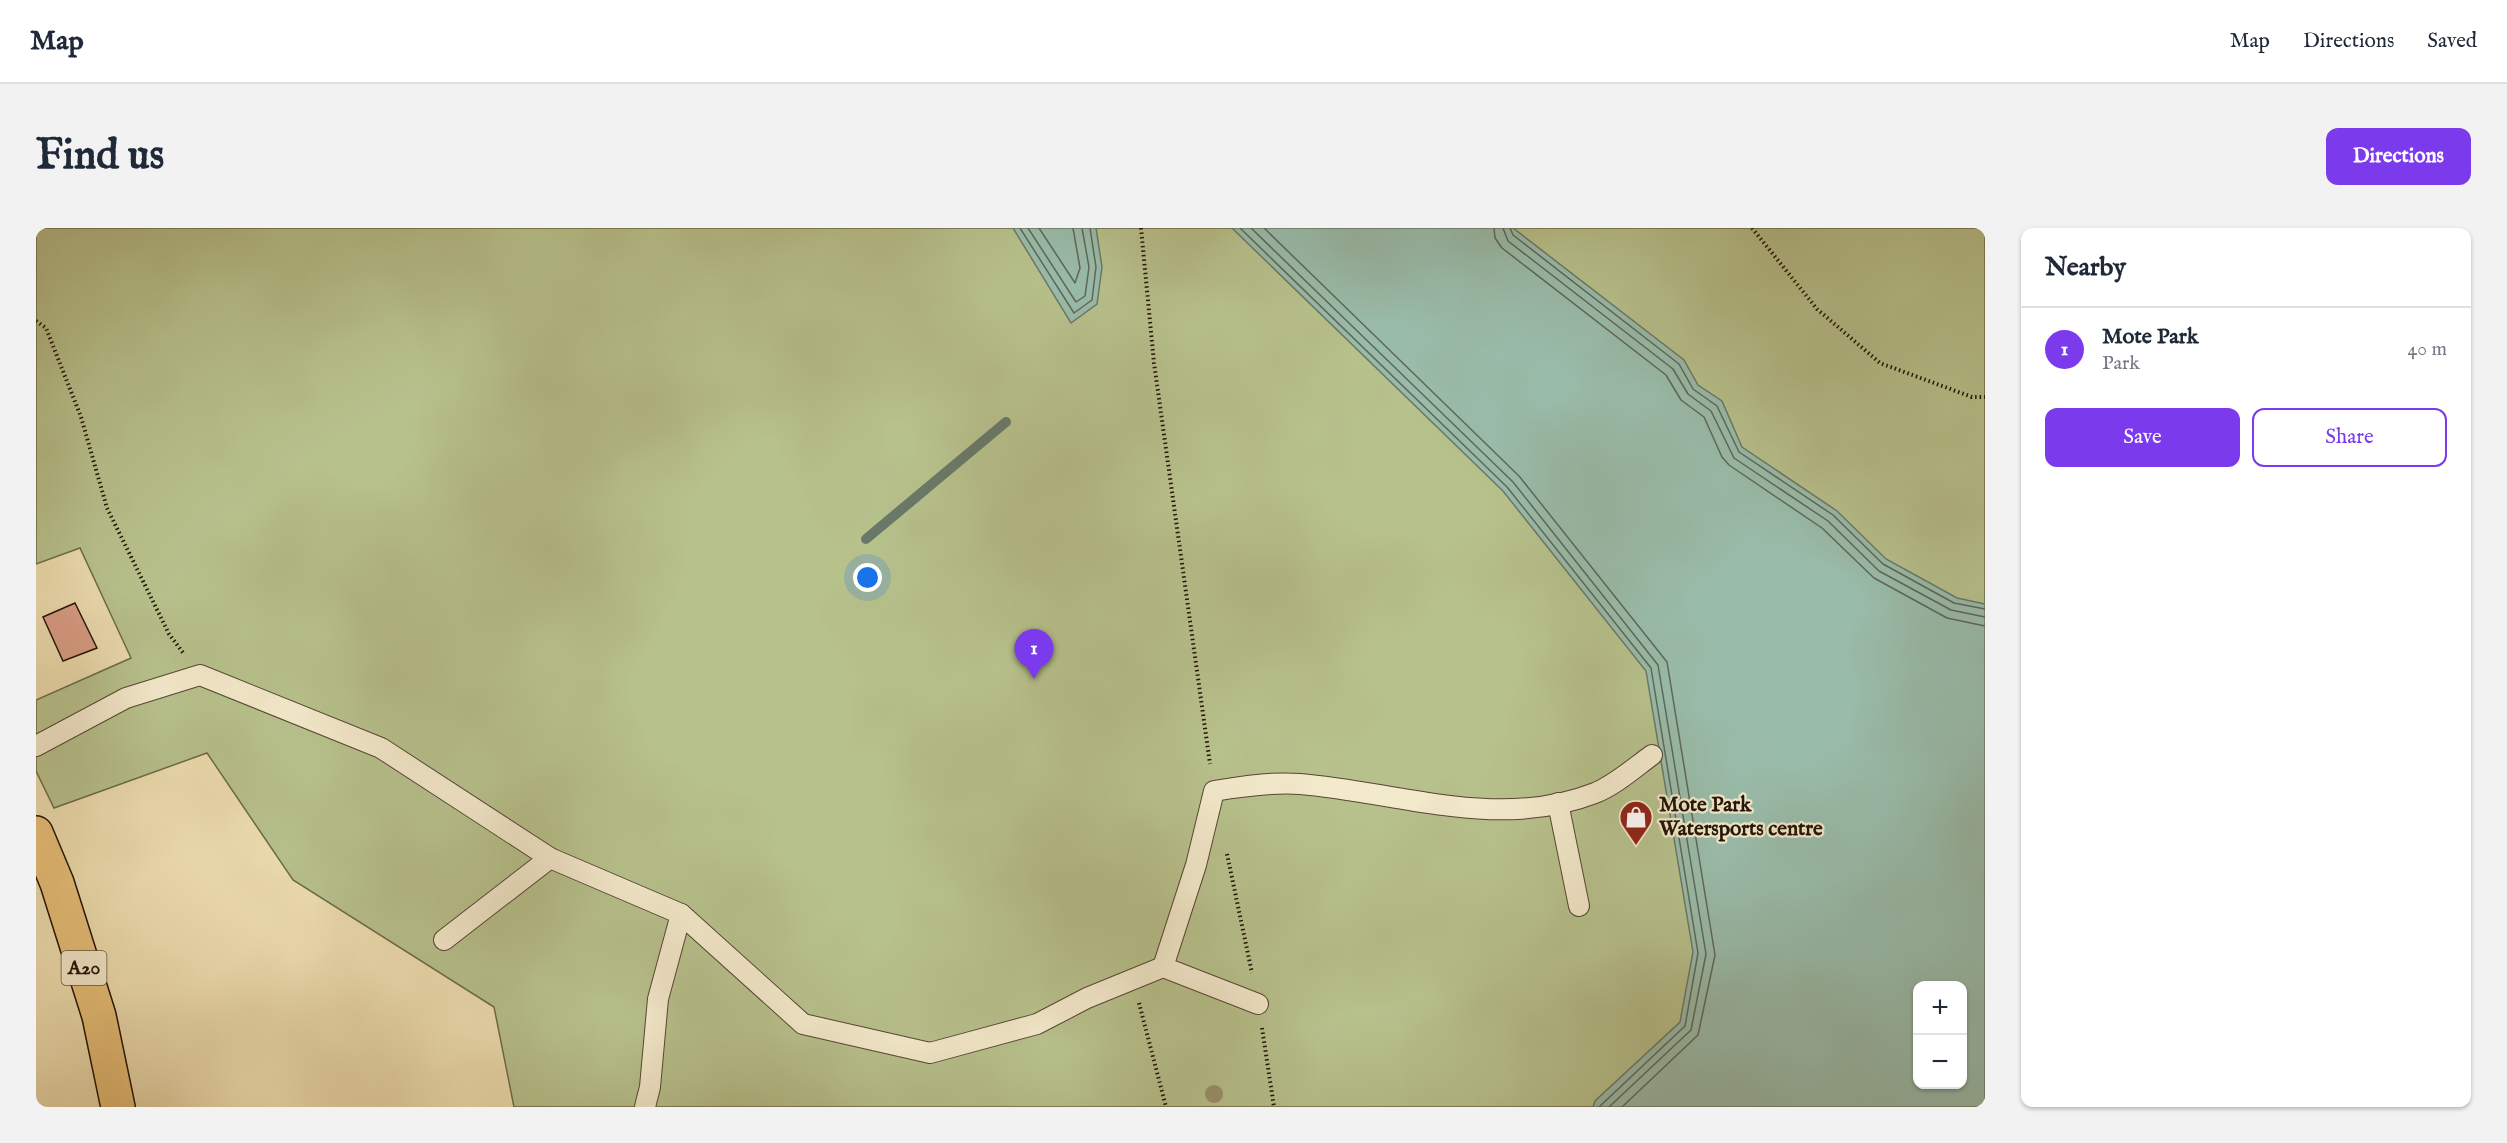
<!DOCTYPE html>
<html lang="en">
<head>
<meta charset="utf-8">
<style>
	body { margin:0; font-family:"IM FELL English",serif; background:#f2f2f3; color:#1f2937 }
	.controls { position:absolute; right:18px; bottom:18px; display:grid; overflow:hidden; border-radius:12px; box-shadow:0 2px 4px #0004 }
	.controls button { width:54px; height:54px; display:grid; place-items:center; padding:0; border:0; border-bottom:2px solid #e0e1e3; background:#fff; color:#1f2937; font:30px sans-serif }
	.you { position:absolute; left:832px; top:350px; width:21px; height:21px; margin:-15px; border:4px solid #fff; border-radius:50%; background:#1a73e8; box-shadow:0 0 0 9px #1a73e833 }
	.badge { display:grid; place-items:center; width:39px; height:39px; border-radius:50%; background:#7c3aed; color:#fff; font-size:20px; font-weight:700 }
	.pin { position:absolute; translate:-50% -50px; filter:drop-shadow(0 2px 3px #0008) }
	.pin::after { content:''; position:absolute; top:32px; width:21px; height:18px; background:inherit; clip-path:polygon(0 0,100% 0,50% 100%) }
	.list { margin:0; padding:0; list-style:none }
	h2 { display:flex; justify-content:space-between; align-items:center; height:78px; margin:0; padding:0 24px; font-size:26px }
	h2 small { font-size:20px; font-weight:400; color:#747a83 }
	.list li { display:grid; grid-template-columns:39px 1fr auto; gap:18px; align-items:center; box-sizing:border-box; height:84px; padding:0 24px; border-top:2px solid #e0e1e3 }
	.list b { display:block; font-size:22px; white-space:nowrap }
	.list p { margin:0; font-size:20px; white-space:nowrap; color:#747a83 }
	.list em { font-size:20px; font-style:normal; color:#747a83 }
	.actions { display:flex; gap:12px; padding:18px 24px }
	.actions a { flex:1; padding:14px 0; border:2px solid #7c3aed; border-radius:12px; text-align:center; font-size:21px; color:#7c3aed }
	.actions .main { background:#7c3aed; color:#fff }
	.map { position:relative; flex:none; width:1949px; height:879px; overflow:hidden; border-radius:12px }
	header { display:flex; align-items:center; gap:36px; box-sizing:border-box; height:84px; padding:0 30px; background:#fff; border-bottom:2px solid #e0e1e3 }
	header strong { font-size:28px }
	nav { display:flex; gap:33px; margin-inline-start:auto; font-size:21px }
	.intro { display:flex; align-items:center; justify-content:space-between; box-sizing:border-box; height:144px; padding:0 36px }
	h1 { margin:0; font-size:42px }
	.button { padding:15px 27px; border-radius:12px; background:#7c3aed; color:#fff; font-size:21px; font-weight:700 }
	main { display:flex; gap:36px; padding:0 36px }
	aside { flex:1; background:#fff; border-radius:12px; box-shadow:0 2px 4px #0004 }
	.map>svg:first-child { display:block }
	.green { fill:#b7c18c; stroke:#6c6a4a; stroke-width:1.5; fill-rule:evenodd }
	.water { fill:#99bcaa; stroke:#697969; stroke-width:1.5; fill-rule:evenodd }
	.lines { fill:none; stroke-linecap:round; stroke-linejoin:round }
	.shore { stroke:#5d6859; stroke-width:1.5 }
	.stream { stroke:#697969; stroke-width:10 }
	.building { fill:#da9d85; stroke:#211408; stroke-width:1.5 }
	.service-casing { stroke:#544632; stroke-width:22 }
	.primary-casing { stroke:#211408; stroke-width:36 }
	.path { stroke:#211408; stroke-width:4; stroke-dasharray:1.5 3; stroke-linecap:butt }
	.service { stroke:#f3e9cb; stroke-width:20 }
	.primary { stroke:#e6be78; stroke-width:33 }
	.tree { fill:#9a906c }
	.labels { text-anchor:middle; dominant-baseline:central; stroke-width:4.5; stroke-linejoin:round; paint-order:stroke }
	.shield { fill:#f3e9cb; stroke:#605442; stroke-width:1.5 }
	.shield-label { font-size:20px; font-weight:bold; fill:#211408 }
	.poi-label { font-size:21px; font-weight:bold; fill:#211408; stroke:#f3e9cb; text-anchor:start }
</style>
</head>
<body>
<header>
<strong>Map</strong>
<nav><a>Map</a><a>Directions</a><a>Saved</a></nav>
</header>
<div class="intro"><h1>Find us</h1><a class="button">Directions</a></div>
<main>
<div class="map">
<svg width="1949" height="879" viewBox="0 0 1949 879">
	<rect width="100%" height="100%" fill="#edddaf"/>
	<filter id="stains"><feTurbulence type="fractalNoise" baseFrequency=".00333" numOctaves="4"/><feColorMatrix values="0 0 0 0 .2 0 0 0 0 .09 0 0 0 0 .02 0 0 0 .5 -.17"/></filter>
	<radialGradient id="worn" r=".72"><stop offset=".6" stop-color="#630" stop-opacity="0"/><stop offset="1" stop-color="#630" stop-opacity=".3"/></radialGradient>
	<path class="green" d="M0,0H1949V879H478L458,779L257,652L171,525L18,580L0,543V472L95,430L44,320L0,336ZM1882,758H1926V856H1882Z"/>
	<g class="water">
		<path d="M977,0H1060L1066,39L1061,76L1035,95Z"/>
		<path d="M1196,0H1477L1648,132L1662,157L1686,173L1706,219L1801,283L1850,331L1921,370L1949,376V879H1557L1559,873L1644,794L1657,724L1610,443L1467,263ZM1882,758H1926V856H1882Z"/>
	</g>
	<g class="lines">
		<g class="shore">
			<path d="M984,0L1038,85L1056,72L1060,39L1054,0"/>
			<path d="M992,0L1040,74L1049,68L1053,39L1046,0"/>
			<path d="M1003,0L1039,55L1044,40L1037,0"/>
			<path d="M1204,0L1471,259L1615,440L1662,725L1649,798L1563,879"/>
			<path d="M1215,0L1477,254L1622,437L1670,726L1655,802L1573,879"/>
			<path d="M1228,0L1483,248L1631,434L1679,727L1662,807L1586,879"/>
			<path d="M1458,0L1459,10L1466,20L1630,147L1645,172L1668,189L1686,229L1693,237L1786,300L1838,350L1911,390L1949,398"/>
			<path d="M1467,0L1472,13L1637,141L1652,166L1675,183L1698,230L1792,293L1843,343L1915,382L1949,389"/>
			<path d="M1474,0L1477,7L1643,136L1657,161L1681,178L1703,224L1797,287L1847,336L1918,375L1949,381"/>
		</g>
		<path class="stream" d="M830,311L970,194"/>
	</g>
	<path class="building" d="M39,375L61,420L27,433L7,389Z"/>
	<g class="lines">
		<defs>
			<g id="service">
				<path d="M0,518L90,470L164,447L345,520L514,630L645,686L767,796L894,825L1001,796L1051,770L1127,739L1160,637L1178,563C1207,558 1235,554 1264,556C1362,564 1462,603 1559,565C1579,557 1598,540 1616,527"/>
				<path d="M1522,575L1543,678"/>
				<path d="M408,712L514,630"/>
				<path d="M1127,739L1222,776"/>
				<path d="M609,879L614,859L622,771L645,686"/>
			</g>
			<path id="primary" d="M0,605L21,655L63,788L82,879"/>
		</defs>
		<use href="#service" class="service-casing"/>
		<use href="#primary" class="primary-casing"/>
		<g class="path">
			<path d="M1105,0L1118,135L1174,536"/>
			<path d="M1716,0L1781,81L1844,135L1936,169H1949"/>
			<path d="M0,93L10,100L45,189L71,280L133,406L148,426"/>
			<path d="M1191,626L1216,745"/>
			<path d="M1103,775L1130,879"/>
			<path d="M1226,800L1238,879"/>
		</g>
		<use href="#service" class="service"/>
		<use href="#primary" class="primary"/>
	</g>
	<circle class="tree" cx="1178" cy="866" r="9"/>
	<defs>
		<symbol id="shop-pin" viewBox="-11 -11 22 30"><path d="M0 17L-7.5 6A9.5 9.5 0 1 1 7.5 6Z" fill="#8f2418" stroke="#f3e9cb"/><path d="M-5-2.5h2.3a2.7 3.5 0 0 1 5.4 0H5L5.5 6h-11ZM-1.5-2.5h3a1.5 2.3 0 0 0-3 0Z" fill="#fff"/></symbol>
	</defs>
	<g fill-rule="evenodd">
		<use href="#shop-pin" x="1581" y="570" width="38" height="52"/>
	</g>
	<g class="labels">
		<rect class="shield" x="25.5" y="723" width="45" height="34" rx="4.5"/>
		<g class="shield-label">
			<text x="48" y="740">A20</text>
		</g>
		<g class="poi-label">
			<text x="1623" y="577">Mote Park<tspan x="1623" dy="24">Watersports centre</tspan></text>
		</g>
	</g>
	<rect width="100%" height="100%" filter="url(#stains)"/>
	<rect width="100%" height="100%" fill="url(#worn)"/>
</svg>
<div class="controls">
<button>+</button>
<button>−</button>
</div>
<div class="you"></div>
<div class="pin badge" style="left:998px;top:451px">1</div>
</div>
<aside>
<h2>Nearby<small></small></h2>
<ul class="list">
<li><span class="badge">1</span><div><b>Mote Park</b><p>Park</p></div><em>40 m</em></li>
</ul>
<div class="actions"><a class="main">Save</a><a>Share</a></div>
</aside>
</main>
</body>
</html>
